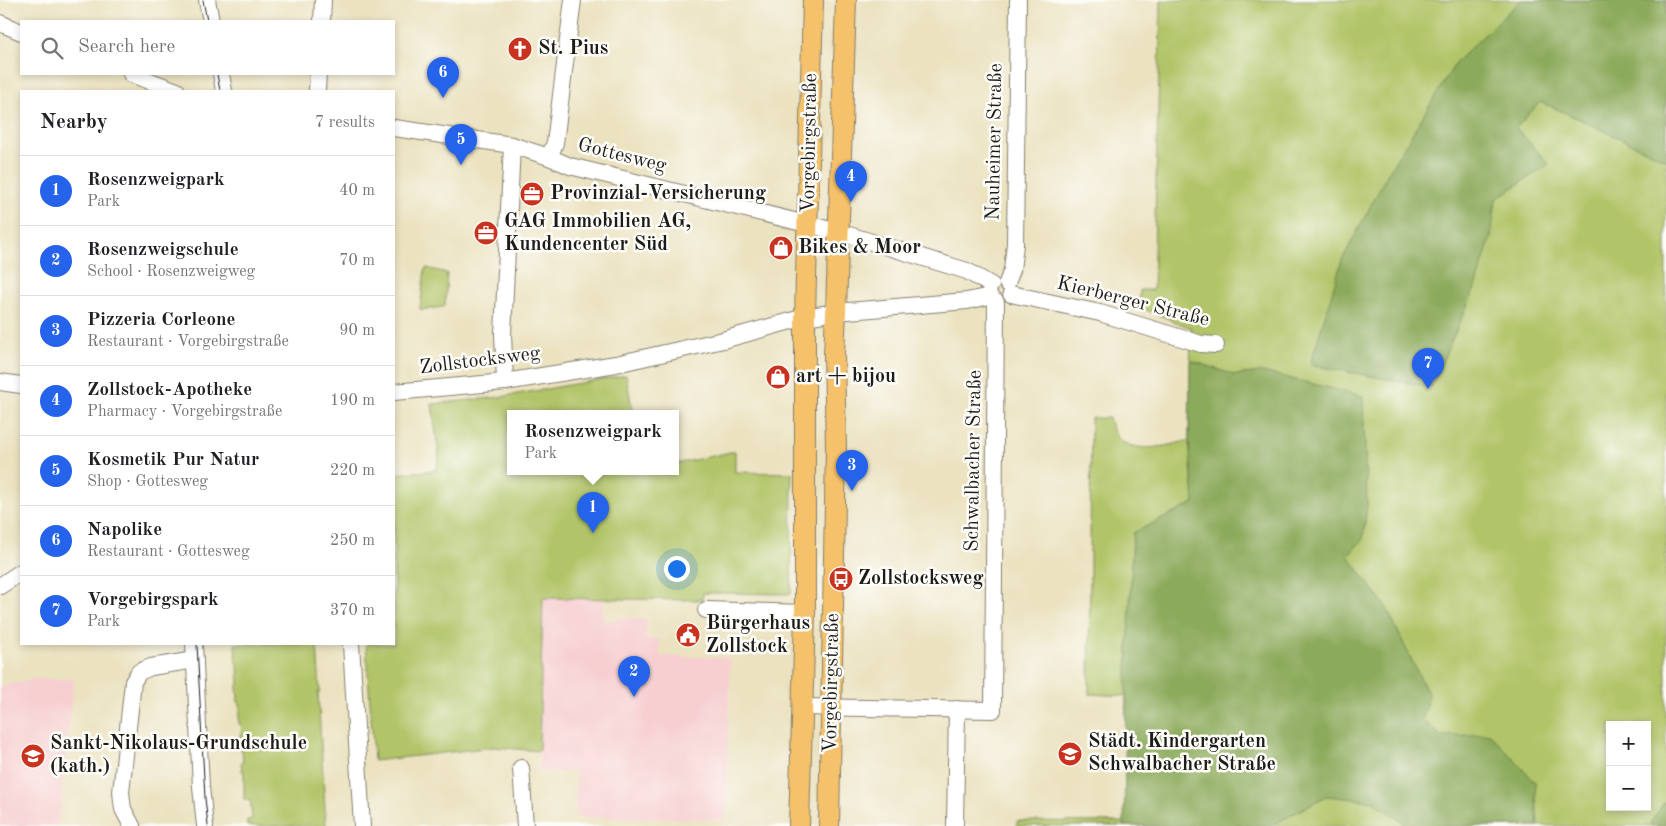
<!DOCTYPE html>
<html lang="en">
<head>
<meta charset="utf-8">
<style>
	body { margin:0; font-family:"Old Standard TT",serif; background:#f6f6f6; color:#202124 }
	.controls { position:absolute; right:15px; bottom:15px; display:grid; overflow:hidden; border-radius:0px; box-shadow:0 2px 8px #0003 }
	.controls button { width:45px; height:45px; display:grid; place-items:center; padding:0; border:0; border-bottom:1px solid #e0e0e0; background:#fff; color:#202124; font:25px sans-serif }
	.you { position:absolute; left:676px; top:568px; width:18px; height:18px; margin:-12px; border:4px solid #fff; border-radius:50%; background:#1a73e8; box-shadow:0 0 0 8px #1a73e833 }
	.badge { display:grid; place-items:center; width:32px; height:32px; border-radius:50%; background:#2563eb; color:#fff; font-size:16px; font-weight:700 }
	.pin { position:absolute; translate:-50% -41px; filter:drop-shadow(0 1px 2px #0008) }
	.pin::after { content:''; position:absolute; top:26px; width:18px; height:15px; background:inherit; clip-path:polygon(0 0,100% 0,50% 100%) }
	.popup { position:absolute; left:507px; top:410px; width:172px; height:65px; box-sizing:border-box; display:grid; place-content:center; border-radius:0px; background:#fff; filter:drop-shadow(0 1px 4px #0005); font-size:16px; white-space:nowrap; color:#757577 }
	.popup b { font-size:19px; color:#202124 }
	.popup::after { content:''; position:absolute; left:50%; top:100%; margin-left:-10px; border:10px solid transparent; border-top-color:#fff }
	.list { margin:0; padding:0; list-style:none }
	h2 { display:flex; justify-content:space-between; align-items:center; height:65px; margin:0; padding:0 20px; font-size:21px }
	h2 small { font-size:16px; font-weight:400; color:#757577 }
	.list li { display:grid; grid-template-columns:32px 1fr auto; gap:15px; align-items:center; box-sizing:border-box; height:70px; padding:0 20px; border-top:1px solid #e0e0e0 }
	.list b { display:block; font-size:19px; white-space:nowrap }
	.list p { margin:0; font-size:16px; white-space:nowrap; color:#757577 }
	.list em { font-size:16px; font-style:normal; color:#757577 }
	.icon { flex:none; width:28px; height:28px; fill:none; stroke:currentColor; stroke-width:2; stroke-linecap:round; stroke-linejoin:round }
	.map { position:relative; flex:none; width:1666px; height:826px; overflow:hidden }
	.search { position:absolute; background:#fff; box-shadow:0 2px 8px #0003; left:20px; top:20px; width:375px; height:55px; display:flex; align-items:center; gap:12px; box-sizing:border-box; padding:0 18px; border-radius:0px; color:#757577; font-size:19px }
	.panel { position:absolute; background:#fff; box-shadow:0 2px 8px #0003; left:20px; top:90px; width:375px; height:555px; border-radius:0px }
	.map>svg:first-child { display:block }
	.built { fill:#f7cfd1 }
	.green { fill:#b1c468; stroke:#667042; fill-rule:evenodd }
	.forest { fill:#8caa5c; stroke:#54633c }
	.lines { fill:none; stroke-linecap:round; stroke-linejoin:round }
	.minor-casing { stroke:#847f6e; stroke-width:18 }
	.major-casing { stroke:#847f6e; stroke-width:22 }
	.minor { stroke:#fff; stroke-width:16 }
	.major { stroke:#f5c16b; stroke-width:20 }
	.tram { stroke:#1c1c1c; stroke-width:1 }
	.labels { text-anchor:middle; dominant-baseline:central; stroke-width:5; stroke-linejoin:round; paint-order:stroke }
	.poi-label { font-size:20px; font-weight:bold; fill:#1c1c1c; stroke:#fdfcf7; text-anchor:start }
	.street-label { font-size:20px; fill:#1c1c1c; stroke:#fdfcf7 }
</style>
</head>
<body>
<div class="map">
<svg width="1666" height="826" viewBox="0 0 1666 826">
	<rect width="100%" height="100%" fill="#fdfcf7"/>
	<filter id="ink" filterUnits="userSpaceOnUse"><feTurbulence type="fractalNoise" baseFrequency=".02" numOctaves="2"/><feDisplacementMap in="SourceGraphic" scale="10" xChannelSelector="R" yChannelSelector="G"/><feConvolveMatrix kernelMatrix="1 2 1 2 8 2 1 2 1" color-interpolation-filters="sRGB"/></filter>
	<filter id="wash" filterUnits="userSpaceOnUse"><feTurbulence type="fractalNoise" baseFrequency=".0096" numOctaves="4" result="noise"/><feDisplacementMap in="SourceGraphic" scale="20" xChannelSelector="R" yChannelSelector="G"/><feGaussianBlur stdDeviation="1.12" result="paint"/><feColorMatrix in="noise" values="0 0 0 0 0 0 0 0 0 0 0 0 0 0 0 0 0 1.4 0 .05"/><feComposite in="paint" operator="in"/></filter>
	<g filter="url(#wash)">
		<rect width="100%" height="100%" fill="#ebe2c0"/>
		<g class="built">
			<path d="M542,598L604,599L603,620H617V618L646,619V639H660V656L730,658L726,819L575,817L576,771L539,772Z"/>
			<path d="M35,679H74L58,826H0V686Z"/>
		</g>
		<g class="green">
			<path d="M1161,0H1666V826H1017V821L1125,822L1126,696L1089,694L1091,418H1109C1111,424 1113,432 1117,437C1132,455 1170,446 1189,440L1191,328L1139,307L1140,290H1153ZM1610,725H1647V807H1610Z"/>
			<path d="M427,268L447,273L445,306L443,307L421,310L420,308L425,269Z"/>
			<path d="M626,375L633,414H510V472H676V464L735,451V472L792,473L791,594L703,593L702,600L543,598L539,751L494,747L374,761L366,644H394V474L436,470L439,456L432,404L500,397Z"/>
			<path d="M235,644H317L320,692L318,693L326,826H247V820L252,819L250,800H244V772L242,771L241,762H243L242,750H241L240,736L242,735L241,724H239V714L240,713V703L238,702L237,686L239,685L238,663H236Z"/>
		</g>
		<g class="forest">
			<path d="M1521,0H1666V160L1577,118L1540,102L1516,128L1549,164L1496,199L1491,237L1475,288L1431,387L1310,365L1342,260L1388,173L1457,61Z"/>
			<path d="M1190,360L1234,375L1263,372L1363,396L1367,505L1363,539L1348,556L1386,607L1429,696L1422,720L1441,736L1490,734L1535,782L1538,826H1408L1373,801L1326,796L1271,826H1124L1126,696L1133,533L1194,503L1189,440Z"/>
			<path d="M1666,801V826H1651V822L1664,802Z"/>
		</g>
	</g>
	<g filter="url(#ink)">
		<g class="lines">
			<defs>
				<g id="minor">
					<path d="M207,0L211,21"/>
					<path d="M322,21L323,0"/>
					<path d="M0,23L21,32"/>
					<path d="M131,74L177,91"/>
					<path d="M221,74L224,91"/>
					<path d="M317,91L318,74"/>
					<path d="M394,128L512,145L549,157L570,166L839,232L967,271L991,285"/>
					<path d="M549,157L555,143L573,0"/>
					<path d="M1007,283L1012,270L1015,244L1018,0"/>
					<path d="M1011,294L1100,313L1201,344L1216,345"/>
					<path d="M0,382L21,385"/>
					<path d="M505,382L503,334L512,145"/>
					<path d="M394,392L505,382L616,364L723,340L805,317L836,312L967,301L990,296"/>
					<path d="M0,586L21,572"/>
					<path d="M706,610L805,613"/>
					<path d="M194,644L201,787L205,826"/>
					<path d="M351,644L362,826"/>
					<path d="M801,707L993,710L996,302"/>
					<path d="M521,768L525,826"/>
					<path d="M132,826L123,809L121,792L133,682L139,672L151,667L195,660"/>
					<path d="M955,826L957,709"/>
				</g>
				<g id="major">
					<path d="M799,826L805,613V317L813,0"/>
					<path d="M829,826L836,449L834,354L836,312L846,0"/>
				</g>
			</defs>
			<use href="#minor" class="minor-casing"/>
			<use href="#major" class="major-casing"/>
			<use href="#minor" class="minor"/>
			<use href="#major" class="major"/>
			<g class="tram">
				<path d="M203,0L207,21"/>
				<path d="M217,74L220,91"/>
				<path d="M197,644L205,798L208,826"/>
			</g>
		</g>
	</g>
	<defs>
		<symbol id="church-disc" viewBox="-11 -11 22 22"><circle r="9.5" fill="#c8321e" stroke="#fdfcf7"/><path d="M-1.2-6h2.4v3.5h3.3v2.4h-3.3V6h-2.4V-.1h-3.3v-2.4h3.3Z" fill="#fff"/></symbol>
		<symbol id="office-disc" viewBox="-11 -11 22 22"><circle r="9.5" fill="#c8321e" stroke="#fdfcf7"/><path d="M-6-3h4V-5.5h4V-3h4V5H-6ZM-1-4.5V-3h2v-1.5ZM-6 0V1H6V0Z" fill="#fff"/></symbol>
		<symbol id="shop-disc" viewBox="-11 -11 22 22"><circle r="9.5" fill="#c8321e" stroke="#fdfcf7"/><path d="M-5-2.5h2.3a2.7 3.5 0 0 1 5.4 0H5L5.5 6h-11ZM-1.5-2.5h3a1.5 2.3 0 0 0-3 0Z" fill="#fff"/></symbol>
		<symbol id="bus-disc" viewBox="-11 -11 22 22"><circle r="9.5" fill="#c8321e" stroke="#fdfcf7"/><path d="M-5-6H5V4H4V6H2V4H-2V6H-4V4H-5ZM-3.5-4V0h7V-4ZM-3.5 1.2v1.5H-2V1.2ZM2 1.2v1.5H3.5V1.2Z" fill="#fff"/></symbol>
		<symbol id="civic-disc" viewBox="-11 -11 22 22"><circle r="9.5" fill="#c8321e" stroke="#fdfcf7"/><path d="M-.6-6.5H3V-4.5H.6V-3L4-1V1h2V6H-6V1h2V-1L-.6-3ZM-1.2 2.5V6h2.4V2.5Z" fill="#fff"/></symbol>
		<symbol id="school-disc" viewBox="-11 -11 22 22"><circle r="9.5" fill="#c8321e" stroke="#fdfcf7"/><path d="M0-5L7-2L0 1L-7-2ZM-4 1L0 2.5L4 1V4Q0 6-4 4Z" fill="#fff"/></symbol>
	</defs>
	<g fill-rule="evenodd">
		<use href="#church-disc" x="506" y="35" width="28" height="28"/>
		<use href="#office-disc" x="518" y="180" width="28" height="28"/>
		<use href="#office-disc" x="472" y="219" width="28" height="28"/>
		<use href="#shop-disc" x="767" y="234" width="28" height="28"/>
		<use href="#shop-disc" x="764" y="363" width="28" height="28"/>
		<use href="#bus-disc" x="827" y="565" width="28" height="28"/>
		<use href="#civic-disc" x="674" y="621" width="28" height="28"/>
		<use href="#school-disc" x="1056" y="740" width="28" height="28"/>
		<use href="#school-disc" x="19" y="742" width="28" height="28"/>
	</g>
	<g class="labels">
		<g class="poi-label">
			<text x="538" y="49">St. Pius</text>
			<text x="550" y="194">Provinzial-Versicherung</text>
			<text x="504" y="222">GAG Immobilien AG,<tspan x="504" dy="23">Kundencenter Süd</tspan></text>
			<text x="798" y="248">Bikes &amp; Moor</text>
			<text x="796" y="377">art + bijou</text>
			<text x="858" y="579">Zollstocksweg</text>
			<text x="706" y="624">Bürgerhaus<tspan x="706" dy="23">Zollstock</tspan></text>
			<text x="1088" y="742">Städt. Kindergarten<tspan x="1088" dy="23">Schwalbacher Straße</tspan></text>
			<text x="50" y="744">Sankt-Nikolaus-Grundschule<tspan x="50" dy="23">(kath.)</tspan></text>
		</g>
		<g class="street-label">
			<text transform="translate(995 142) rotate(-89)">Nauheimer Straße</text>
			<text transform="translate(810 143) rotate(-89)">Vorgebirgstraße</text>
			<text transform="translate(622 156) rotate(14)">Gottesweg</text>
			<text transform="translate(1133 302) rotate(14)">Kierberger Straße</text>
			<text transform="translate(480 361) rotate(-7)">Zollstocksweg</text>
			<text transform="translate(974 461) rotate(-89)">Schwalbacher Straße</text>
			<text transform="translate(832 683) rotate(-89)">Vorgebirgstraße</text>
		</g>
	</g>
</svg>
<div class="controls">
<button>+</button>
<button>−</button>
</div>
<div class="you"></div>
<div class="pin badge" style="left:593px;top:533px">1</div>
<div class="popup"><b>Rosenzweigpark</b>Park</div>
<div class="pin badge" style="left:634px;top:697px">2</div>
<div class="pin badge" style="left:852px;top:491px">3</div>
<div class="pin badge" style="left:851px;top:202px">4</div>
<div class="pin badge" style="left:461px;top:165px">5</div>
<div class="pin badge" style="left:443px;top:98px">6</div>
<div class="pin badge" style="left:1428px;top:389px">7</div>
<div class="search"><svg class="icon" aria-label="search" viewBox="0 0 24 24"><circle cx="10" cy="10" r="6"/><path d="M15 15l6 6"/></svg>Search here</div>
<section class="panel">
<h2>Nearby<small>7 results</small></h2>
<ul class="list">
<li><span class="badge">1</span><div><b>Rosenzweigpark</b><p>Park</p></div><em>40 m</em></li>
<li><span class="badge">2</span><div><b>Rosenzweigschule</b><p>School · Rosenzweigweg</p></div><em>70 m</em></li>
<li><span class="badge">3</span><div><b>Pizzeria Corleone</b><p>Restaurant · Vorgebirgstraße</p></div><em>90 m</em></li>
<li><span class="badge">4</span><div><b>Zollstock-Apotheke</b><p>Pharmacy · Vorgebirgstraße</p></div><em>190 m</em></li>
<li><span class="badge">5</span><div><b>Kosmetik Pur Natur</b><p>Shop · Gottesweg</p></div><em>220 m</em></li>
<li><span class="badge">6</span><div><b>Napolike</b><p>Restaurant · Gottesweg</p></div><em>250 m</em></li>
<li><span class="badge">7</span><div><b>Vorgebirgspark</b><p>Park</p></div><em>370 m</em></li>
</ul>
</section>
</div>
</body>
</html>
